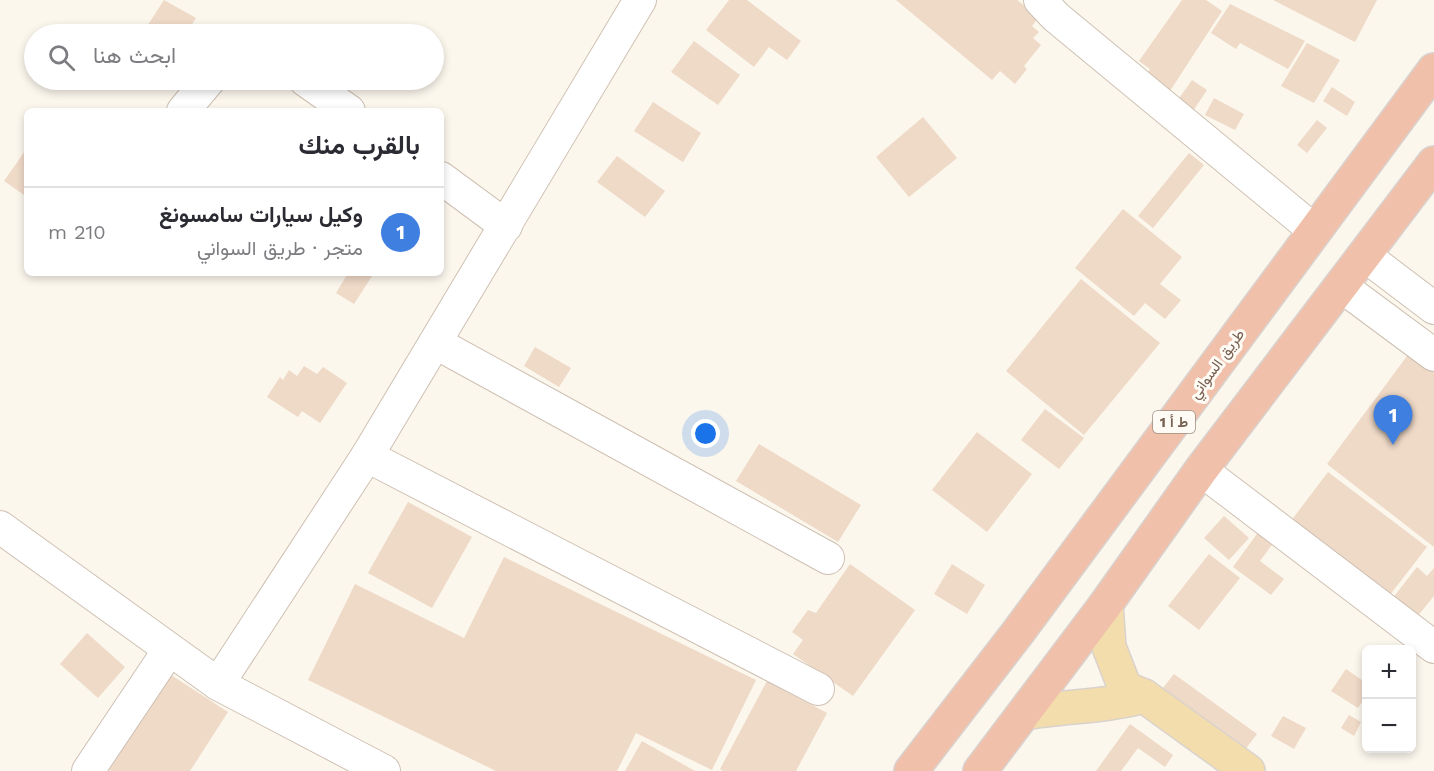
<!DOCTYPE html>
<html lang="ar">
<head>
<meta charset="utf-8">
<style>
	body { margin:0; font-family:"Work Sans",Vazirmatn,sans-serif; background:#f2f2f3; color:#2b2b33; direction:rtl }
	.controls { position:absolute; right:18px; bottom:18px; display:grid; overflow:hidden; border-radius:9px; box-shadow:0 3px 9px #0003 }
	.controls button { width:54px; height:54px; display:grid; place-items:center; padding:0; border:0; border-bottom:2px solid #e1e1e2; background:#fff; color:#2b2b33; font:30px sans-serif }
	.you { position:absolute; left:706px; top:434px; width:21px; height:21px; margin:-15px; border:4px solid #fff; border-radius:50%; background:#1a73e8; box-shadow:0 0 0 9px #1a73e833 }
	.badge { display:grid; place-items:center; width:39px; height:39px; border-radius:50%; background:#0b8043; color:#fff; font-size:20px; font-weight:700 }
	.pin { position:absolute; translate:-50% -50px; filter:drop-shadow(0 2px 3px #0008) }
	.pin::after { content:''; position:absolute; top:32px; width:21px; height:18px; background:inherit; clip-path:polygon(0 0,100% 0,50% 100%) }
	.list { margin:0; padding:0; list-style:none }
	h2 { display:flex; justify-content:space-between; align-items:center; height:78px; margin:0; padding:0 24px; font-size:26px }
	h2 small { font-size:20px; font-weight:400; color:#7c7c81 }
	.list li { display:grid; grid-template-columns:39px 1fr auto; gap:18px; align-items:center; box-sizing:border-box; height:90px; padding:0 24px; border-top:2px solid #e1e1e2 }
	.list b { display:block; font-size:22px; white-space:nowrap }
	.list p { margin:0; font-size:20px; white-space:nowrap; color:#7c7c81 }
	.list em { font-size:20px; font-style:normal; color:#7c7c81 }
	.icon { flex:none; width:33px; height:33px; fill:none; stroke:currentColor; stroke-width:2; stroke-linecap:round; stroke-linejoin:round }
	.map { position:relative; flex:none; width:1434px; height:771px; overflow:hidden; direction:ltr }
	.search { position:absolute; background:#fff; box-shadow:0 3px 9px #0003; left:24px; top:24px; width:420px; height:66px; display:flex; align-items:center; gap:15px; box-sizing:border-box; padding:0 21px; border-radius:33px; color:#7c7c81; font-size:22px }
	.panel { position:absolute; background:#fff; box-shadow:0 3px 9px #0003; left:24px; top:108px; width:420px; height:168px; border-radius:9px; direction:rtl }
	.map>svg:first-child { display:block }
	.building { fill:#efd9c7 }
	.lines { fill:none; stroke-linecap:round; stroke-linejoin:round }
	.minor-casing { stroke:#cec0b3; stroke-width:34 }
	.major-casing { stroke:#d9d2ce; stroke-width:36 }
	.highway-casing { stroke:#d9d2ce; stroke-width:36 }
	.minor { stroke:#fff; stroke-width:32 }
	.major { stroke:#f4ddac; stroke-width:33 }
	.highway { stroke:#f0c0aa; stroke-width:33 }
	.labels { text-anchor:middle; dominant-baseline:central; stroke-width:6; stroke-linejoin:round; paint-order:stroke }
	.shield { fill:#fefaf4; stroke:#9f8e82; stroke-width:1.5 }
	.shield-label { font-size:14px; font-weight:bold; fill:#766051 }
	.street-label { font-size:15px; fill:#766051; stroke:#fefaf4 }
</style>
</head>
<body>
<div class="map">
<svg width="1434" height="771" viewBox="0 0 1434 771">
	<rect width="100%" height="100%" fill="#fcf7ed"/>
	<g class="building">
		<path d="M164,0L196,18L186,34H142Z"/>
		<path d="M729,0H747L801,41L787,60L769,47L754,67L706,30Z"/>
		<path d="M896,0H1017L1039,17L1032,26L1039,32L1033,38L1041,45L1024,66L1027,69L1015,84L1000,71L992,80Z"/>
		<path d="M1182,0H1206L1222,11L1168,94L1146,77L1150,69L1139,61Z"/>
		<path d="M1273,0H1377L1355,42Z"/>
		<path d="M1230,4L1305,41L1288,69L1240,43L1236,49L1211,33Z"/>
		<path d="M694,41L740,75L718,105L671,72Z"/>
		<path d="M1307,43L1340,60L1314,103L1281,86Z"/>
		<path d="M1192,80L1207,90L1193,111L1177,101Z"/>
		<path d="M1332,87L1355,102L1347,116L1323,101Z"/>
		<path d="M1214,98L1244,114L1235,130L1205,115Z"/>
		<path d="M653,102L701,133L683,162L634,131Z"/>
		<path d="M923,117L957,158L909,197L876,157Z"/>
		<path d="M1317,120L1327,128L1307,153L1297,145Z"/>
		<path d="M27,148V197L4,181Z"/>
		<path d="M1189,153L1204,165L1153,228L1138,216Z"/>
		<path d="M617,156L665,191L645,217L597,182Z"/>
		<path d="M1123,209L1182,257L1160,284L1181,300L1165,319L1145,303L1134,316L1075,268Z"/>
		<path d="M348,273H374L354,304L336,293Z"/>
		<path d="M1081,279L1160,343L1084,435L1006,371Z"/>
		<path d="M535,347L571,368L559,387L524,366Z"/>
		<path d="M1410,352L1434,370V547L1327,464Z"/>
		<path d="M304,366L317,374L323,367L347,383L320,423L302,411L298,417L267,397L280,377L283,380L289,370L297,376Z"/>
		<path d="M1045,409L1084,438L1059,469L1021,440Z"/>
		<path d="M977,432L1032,474L987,532L932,490Z"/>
		<path d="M759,444L861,505L838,542L736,481Z"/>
		<path d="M1328,472L1427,547L1386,600L1288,525Z"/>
		<path d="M408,502L472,537L432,608L368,573Z"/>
		<path d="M1224,516L1249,538L1229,560L1204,538Z"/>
		<path d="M1259,531L1274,542L1260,561L1284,579L1271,595L1233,567Z"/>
		<path d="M1209,554L1240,578L1199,630L1168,606Z"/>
		<path d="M504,557L756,680L712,770L636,733L617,771H496L308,680L355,584L464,638Z"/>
		<path d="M850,564L915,610L853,696L793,654L803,640L792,632L808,610L816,613Z"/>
		<path d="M952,564L985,585L967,614L934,594Z"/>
		<path d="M1417,567L1427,576L1434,568V596L1416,618L1392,599Z"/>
		<path d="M87,633L125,667L98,698L60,664Z"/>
		<path d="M1346,669L1366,683V696L1358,708L1331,691Z"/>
		<path d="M1174,674L1257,734L1241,755L1158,694Z"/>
		<path d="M171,675L228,712L190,771H111L109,770Z"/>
		<path d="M767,681L827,713L796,771H723L720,769Z"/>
		<path d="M1349,715L1361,722L1354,736L1341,728Z"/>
		<path d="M1283,716L1306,728L1294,749L1271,736Z"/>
		<path d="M1130,724L1173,755L1165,767L1138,748L1121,771H1096Z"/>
		<path d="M642,741L695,771H625Z"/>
	</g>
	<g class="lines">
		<defs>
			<g id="minor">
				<path d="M1040,0L1056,17L1315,231"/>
				<path d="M305,80L349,111"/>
				<path d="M183,111L209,80"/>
				<path d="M441,178L506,226"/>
				<path d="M1364,255L1434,308"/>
				<path d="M1341,286L1434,355"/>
				<path d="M436,343L828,558"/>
				<path d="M367,456L818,689"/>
				<path d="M1201,470L1434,647"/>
				<path d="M0,527L218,684L384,771"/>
				<path d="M218,684L367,456L640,0"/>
				<path d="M88,771L169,650"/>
			</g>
			<g id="major">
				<path d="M1106,604L1109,647L1125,688L1144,696L1248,771"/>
				<path d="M1025,713C1065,706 1105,707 1144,696"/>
			</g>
			<g id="highway">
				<path d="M911,771L1019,631L1434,70"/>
				<path d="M980,771L1106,604L1201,470L1434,163"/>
			</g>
		</defs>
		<use href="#minor" class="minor-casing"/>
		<use href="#major" class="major-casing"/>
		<use href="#highway" class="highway-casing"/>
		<use href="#minor" class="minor"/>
		<use href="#major" class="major"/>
		<use href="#highway" class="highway"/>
	</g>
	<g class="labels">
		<rect class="shield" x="1153" y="411" width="42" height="22" rx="4.5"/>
		<g class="shield-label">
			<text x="1174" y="422">ط أ 1</text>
		</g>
		<g class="street-label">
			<text transform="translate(1217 364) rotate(-54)">طريق السواني</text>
		</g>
	</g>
</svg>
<div class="controls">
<button>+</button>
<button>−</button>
</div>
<div class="you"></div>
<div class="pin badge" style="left:1393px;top:445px;background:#3f7fe0">1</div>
<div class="search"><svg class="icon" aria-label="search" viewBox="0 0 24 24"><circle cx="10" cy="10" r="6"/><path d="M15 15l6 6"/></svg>ابحث هنا</div>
<section class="panel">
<h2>بالقرب منك<small></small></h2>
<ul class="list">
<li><span class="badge" style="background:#3f7fe0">1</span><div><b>وكيل سيارات سامسونغ</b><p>متجر · طريق السواني</p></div><em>210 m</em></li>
</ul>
</section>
</div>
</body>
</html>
